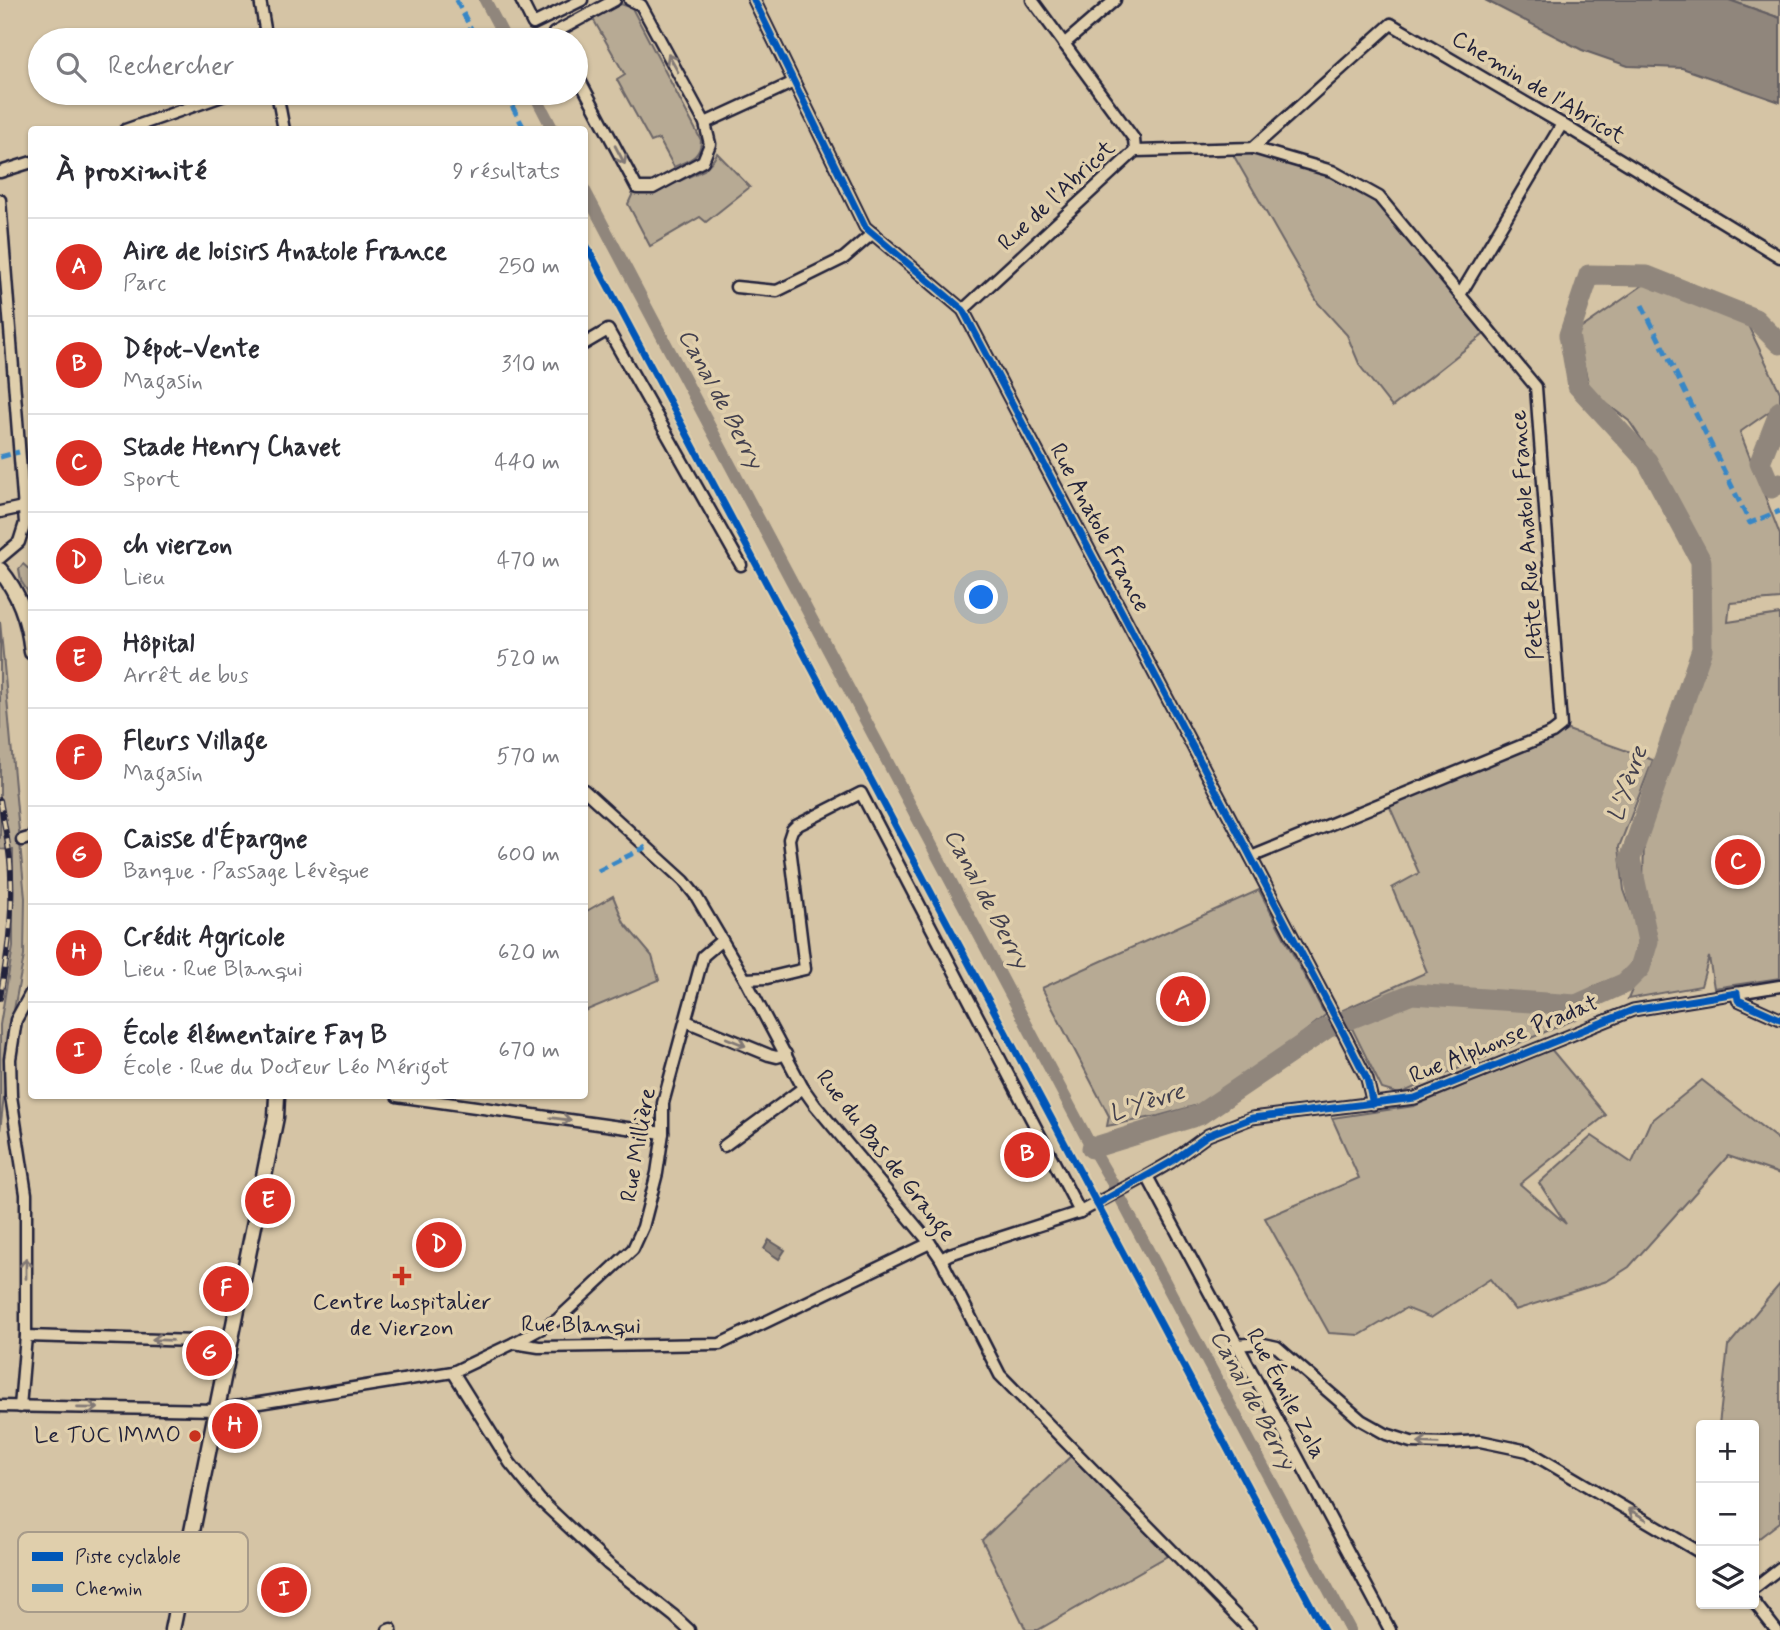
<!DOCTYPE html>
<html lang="fr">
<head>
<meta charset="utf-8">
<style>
	body { margin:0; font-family:Mynerve,sans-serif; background:#f2f2f3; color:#2b2b33 }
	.controls { position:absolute; right:21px; bottom:21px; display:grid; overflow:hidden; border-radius:7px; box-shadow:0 2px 5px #0004 }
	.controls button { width:63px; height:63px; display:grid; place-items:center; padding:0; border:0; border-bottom:2px solid #e1e1e2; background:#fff; color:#2b2b33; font:35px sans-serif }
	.you { position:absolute; left:982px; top:598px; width:24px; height:24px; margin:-18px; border:5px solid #fff; border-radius:50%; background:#1a73e8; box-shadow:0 0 0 10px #1a73e833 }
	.badge { display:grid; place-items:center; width:46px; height:46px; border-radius:50%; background:#d93025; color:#fff; font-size:23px; font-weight:700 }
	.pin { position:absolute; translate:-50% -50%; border:4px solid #fff; box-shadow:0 2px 7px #0006 }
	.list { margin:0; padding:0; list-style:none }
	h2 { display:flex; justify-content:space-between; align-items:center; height:91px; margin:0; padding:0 28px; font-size:30px }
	h2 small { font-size:23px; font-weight:400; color:#7c7c81 }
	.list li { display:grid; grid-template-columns:46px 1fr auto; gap:21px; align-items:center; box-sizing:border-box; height:98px; padding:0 28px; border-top:2px solid #e1e1e2 }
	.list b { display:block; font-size:26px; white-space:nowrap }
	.list p { margin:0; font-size:23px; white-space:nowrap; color:#7c7c81 }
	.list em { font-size:23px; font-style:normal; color:#7c7c81 }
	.icon { flex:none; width:38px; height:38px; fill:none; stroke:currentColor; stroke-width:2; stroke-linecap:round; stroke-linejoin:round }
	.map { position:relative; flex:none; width:1780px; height:1630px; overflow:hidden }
	.search { position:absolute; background:#fff; box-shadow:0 2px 5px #0004; left:28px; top:28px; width:560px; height:77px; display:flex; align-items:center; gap:18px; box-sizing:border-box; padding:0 24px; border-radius:38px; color:#7c7c81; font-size:26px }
	.panel { position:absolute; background:#fff; box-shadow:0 2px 5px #0004; left:28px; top:126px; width:560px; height:973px; border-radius:7px }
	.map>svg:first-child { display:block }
	.green { fill:#b7aa94; stroke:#6c6668; stroke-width:2 }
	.water { fill:#90867c; stroke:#645e62; stroke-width:2 }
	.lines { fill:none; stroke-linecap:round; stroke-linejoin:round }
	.canal { stroke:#90867c; stroke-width:12 }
	.river { stroke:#90867c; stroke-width:21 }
	.minor-tunnel { stroke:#b1a490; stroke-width:10; stroke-dasharray:10 5; stroke-linecap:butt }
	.minor-casing { stroke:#22223b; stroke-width:15 }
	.primary-casing { stroke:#22223b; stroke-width:19 }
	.minor { stroke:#e0cfac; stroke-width:10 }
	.primary { stroke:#e0cfac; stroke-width:14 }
	.rail-casing { stroke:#22223b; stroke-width:6 }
	.rail { stroke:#e0cfac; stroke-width:3.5; stroke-dasharray:10; stroke-linecap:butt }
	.quiet { stroke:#3887c6; stroke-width:5; stroke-dasharray:10 5; stroke-linecap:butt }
	.cycleway-casing { stroke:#e0cfac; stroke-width:11 }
	.cycleway { stroke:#0057b8; stroke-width:7 }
	.oneway { stroke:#817874 }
	.poi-dot { fill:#c8321e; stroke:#e0cfac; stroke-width:2.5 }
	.labels { text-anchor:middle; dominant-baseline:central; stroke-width:7; stroke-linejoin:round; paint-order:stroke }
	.street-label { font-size:23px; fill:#22223b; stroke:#e0cfac }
	.poi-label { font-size:23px; fill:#22223b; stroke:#e0cfac }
	.water-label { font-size:24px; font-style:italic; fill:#43404e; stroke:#e0cfac }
	.key { fill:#e0cfac; stroke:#a79b8a; stroke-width:2 }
	.key-label { font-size:19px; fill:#22223b }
</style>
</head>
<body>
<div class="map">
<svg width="1780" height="1630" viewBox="0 0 1780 1630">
	<rect width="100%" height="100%" fill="#d5c4a5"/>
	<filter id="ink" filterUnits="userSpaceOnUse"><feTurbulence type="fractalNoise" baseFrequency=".0143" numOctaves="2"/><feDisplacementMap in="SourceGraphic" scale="14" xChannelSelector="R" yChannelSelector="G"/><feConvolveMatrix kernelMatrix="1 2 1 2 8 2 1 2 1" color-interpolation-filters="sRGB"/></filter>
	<g filter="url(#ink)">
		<g class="green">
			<path d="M1729,0H1780V18Z"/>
			<path d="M621,4L632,8L701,140C701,158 688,160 674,167L659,139L651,142L617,80L625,75L593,19Z"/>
			<path d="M1248,149L1331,173L1377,200L1488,331L1392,407L1360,366L1347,335L1318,303L1231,151Z"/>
			<path d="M717,153L750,187L706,222L700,217L650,246L628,204L633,193H653L704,170L714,159Z"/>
			<path d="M1646,283L1745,319L1780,392V404L1740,432L1780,535V599L1730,603L1728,622L1780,614V978L1714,988L1709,957L1701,986L1628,999L1652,944L1643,886L1644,840L1709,646L1710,579L1701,543L1654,458L1629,421L1590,391L1576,332Z"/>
			<path d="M23,564L31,571V590L28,592L21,581L19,569Z"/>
			<path d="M0,621L25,898L24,956L14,1010L0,1131V1025L13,947V850L0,849Z"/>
			<path d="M1568,730L1653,760L1619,847L1624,890L1642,939L1638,954L1622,975L1594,986L1578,1018L1399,1094L1382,1089L1343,1010L1427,972L1392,888L1419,873L1389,805Z"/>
			<path d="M1259,890L1323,1011L1328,1013L1223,1098L1158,1116L1107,1126L1109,1116L1042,988Z"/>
			<path d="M613,896L624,923L652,956L659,980L585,1011V912Z"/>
			<path d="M1551,1049L1606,1115L1520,1184L1566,1224L1539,1183L1592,1136L1632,1163L1650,1122L1702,1080L1780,1141V1174L1728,1156L1629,1267L1607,1281L1515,1310L1490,1279L1431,1318L1406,1308L1360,1335L1329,1333L1265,1218L1359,1178L1332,1118L1414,1106Z"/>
			<path d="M1780,1284V1522L1754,1542V1425H1719L1728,1346Z"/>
			<path d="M1071,1456L1169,1555L1038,1630H1026L982,1540Z"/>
		</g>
		<g class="water">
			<path d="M1485,0H1729L1780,18V102L1682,68L1628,66L1582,50Z"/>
			<path d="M769,1240L785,1250L779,1259L764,1249Z"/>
		</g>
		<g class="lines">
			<g class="canal">
				<path d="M485,0L506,40"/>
				<path d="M534,93L553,130"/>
				<path d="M584,189L1092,1148L1113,1184L1350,1630"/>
			</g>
			<g class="river">
				<path d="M1780,411L1760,462L1771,488L1780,483"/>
				<path d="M1092,1148L1199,1115L1327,1028L1412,994L1576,1005L1625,983L1640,968L1648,941L1630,859L1702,649L1701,561L1647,461L1578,386L1569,335L1589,275L1647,276L1755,319L1780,344"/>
			</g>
			<path class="minor-tunnel" d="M0,844L22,840"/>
			<defs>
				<g id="minor">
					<path d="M260,0L267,40"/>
					<path d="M521,0L533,24L582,0"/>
					<path d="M754,0L865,227L963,310L1345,1036L1367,1079L1373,1104"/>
					<path d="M558,40L554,33L615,0"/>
					<path d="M1064,44L1115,0"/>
					<path d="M576,73L637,188H653L703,161L710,144L705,123L641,5L630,0"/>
					<path d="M277,93L284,130"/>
					<path d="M705,123L794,82"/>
					<path d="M125,130L231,93"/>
					<path d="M1135,151L1253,148L1391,24L1562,124L1780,257"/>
					<path d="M0,172L32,162"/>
					<path d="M0,200L25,523L19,542L0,558"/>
					<path d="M736,287L777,291L844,258L873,233"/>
					<path d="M1460,295L1562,124"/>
					<path d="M963,310L1135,151L1134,139L1032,0"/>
					<path d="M584,344L608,330L741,565"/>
					<path d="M0,512L23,507"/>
					<path d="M584,790L684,881L696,896L745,979L803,1088L815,1105L930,1243L941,1259L1000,1375L1250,1630"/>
					<path d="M22,840L32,837"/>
					<path d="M1251,857L1552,733L1561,726L1536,387L1379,197L1332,171L1253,148"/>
					<path d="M745,979L767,978L805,969L789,839L792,830L796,826L861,793L1080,1212"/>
					<path d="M1737,993L1738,1000L1780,1019"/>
					<path d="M686,1021L769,1055L777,1057L786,1054"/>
					<path d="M397,1096L663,1133"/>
					<path d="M724,1146L803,1088"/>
					<path d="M1147,1176L1390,1630"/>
					<path d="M941,1259L950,1254L1080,1212L1147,1176L1171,1162L1208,1135L1252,1118L1415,1098L1633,1010L1780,986"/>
					<path d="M26,1336L230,1342"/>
					<path d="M514,1343L557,1320L633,1249L643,1227L657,1173L663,1133V1103L703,956L722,940"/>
					<path d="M1237,1345L1259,1343L1277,1347L1361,1420L1386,1434L1411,1442L1446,1443L1480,1441L1528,1451L1701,1553"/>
					<path d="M453,1372L510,1463L540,1500L608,1564L674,1616L689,1630"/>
					<path d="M0,1406L216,1410L453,1372L514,1343L539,1347L720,1344L930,1243"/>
					<path d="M20,1407L26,1336V1194L11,1096L10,1059L16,1020L32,991"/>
					<path d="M1754,1588L1780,1568"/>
					<path d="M1754,1602L1776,1630"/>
					<path d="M388,1630L391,1629"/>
				</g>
				<g id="primary">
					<path d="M0,570C20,594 29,621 32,652"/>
					<path d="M172,1630L276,1117L277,1096"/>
				</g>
			</defs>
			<use href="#minor" class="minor-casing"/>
			<use href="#primary" class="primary-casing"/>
			<use href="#minor" class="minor"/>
			<use href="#primary" class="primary"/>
			<defs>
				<path id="rail" d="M0,800C4,825 11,851 11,877C13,917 7,958 0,998"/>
			</defs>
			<use href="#rail" class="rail-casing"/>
			<use href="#rail" class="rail"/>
			<g class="quiet">
				<path d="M456,0L477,40"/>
				<path d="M505,93L525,130"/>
				<path d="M1642,305L1750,523L1780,511"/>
				<path d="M0,457L19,452"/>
				<path d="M598,871L646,847"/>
			</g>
			<defs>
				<g id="cycleway">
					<path d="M754,0L865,227L963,310L1345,1036L1367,1079L1373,1104"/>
					<path d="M584,241L1324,1630"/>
					<path d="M1097,1204L1171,1162L1208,1135L1252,1118L1415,1098L1633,1010L1737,993L1738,1000L1780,1019"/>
				</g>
			</defs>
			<use href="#cycleway" class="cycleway-casing"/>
			<use href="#cycleway" class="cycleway"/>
		</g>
		<defs><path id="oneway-shaft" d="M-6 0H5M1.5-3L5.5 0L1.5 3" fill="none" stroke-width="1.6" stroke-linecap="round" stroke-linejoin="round" transform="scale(1.75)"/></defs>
		<g class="oneway">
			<use href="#oneway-shaft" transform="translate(673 63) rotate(-119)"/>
			<use href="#oneway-shaft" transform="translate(620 155) rotate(62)"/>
			<use href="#oneway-shaft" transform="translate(736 1042) rotate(22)"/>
			<use href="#oneway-shaft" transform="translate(561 1119) rotate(8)"/>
			<use href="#oneway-shaft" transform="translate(26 1268) rotate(-90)"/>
			<use href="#oneway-shaft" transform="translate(162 1340) rotate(-178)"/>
			<use href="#oneway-shaft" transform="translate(88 1408) rotate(1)"/>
			<use href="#oneway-shaft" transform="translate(1428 1443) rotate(-178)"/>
			<use href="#oneway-shaft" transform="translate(1637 1514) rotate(-149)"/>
		</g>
	</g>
	<g class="poi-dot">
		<path d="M398.5 1265.5h7v7h7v7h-7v7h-7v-7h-7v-7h7z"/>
		<circle cx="195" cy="1436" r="7"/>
	</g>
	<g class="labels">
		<g class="street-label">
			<text transform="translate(1538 88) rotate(31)">Chemin de l'Abricot</text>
			<text transform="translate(1057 196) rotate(-43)">Rue de l'Abricot</text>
			<text transform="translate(1099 528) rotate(62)">Rue Anatole France</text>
			<text transform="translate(1528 535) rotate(-94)">Petite Rue Anatole France</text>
			<text transform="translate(1504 1040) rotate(-22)">Rue Alphonse Pradat</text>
			<text transform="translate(639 1145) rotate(-80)">Rue Millière</text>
			<text transform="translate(885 1156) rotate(52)">Rue du Bas de Grange</text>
			<text transform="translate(581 1326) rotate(1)">Rue Blanqui</text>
			<text transform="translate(1285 1394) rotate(62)">Rue Émile Zola</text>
		</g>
		<g class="poi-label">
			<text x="402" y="1303">Centre hospitalier<tspan x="402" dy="26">de Vierzon</tspan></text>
			<text x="181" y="1436" text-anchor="end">Le TUC IMMO</text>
		</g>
		<g class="water-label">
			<text transform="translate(720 399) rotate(62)">Canal de Berry</text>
			<text transform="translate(1628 784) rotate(-71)">L'Yèvre</text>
			<text transform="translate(986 899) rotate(62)">Canal de Berry</text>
			<text transform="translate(1147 1103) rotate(-18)">L'Yèvre</text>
			<text transform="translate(1252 1400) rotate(62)">Canal de Berry</text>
		</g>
	</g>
	<rect x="18" y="1532" width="230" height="80" rx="10" class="key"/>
	<rect x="32" y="1552" width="31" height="9" fill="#0057b8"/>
	<rect x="32" y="1584" width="31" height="8" fill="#3887c6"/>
	<g class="key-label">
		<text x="75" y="1563">Piste cyclable</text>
		<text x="75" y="1595">Chemin</text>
	</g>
</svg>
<div class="controls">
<button>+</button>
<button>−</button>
<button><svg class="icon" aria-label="layers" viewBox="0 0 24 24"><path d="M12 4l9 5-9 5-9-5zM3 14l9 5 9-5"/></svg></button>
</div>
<div class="you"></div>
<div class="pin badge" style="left:1183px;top:999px">A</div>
<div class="pin badge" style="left:1027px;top:1155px">B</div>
<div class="pin badge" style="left:1738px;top:862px">C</div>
<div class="pin badge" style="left:439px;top:1245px">D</div>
<div class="pin badge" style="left:268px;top:1201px">E</div>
<div class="pin badge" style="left:226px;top:1289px">F</div>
<div class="pin badge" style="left:209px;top:1353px">G</div>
<div class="pin badge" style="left:235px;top:1426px">H</div>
<div class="pin badge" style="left:284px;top:1590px">I</div>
<div class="search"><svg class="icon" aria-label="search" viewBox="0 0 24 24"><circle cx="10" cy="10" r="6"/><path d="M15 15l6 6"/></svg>Rechercher</div>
<section class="panel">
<h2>À proximité<small>9 résultats</small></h2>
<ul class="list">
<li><span class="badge">A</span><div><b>Aire de loisirs Anatole France</b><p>Parc</p></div><em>250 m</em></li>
<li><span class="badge">B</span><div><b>Dépot-Vente</b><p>Magasin</p></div><em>310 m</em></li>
<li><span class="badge">C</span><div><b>Stade Henry Chavet</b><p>Sport</p></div><em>440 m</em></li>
<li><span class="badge">D</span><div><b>ch vierzon</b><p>Lieu</p></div><em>470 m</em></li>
<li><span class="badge">E</span><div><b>Hôpital</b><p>Arrêt de bus</p></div><em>520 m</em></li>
<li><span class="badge">F</span><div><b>Fleurs Village</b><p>Magasin</p></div><em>570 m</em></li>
<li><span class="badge">G</span><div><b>Caisse d'Épargne</b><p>Banque · Passage Lévèque</p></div><em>600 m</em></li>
<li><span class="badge">H</span><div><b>Crédit Agricole</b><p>Lieu · Rue Blanqui</p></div><em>620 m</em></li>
<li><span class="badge">I</span><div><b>École élémentaire Fay B</b><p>École · Rue du Docteur Léo Mérigot</p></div><em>670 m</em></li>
</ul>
</section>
</div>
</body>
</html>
